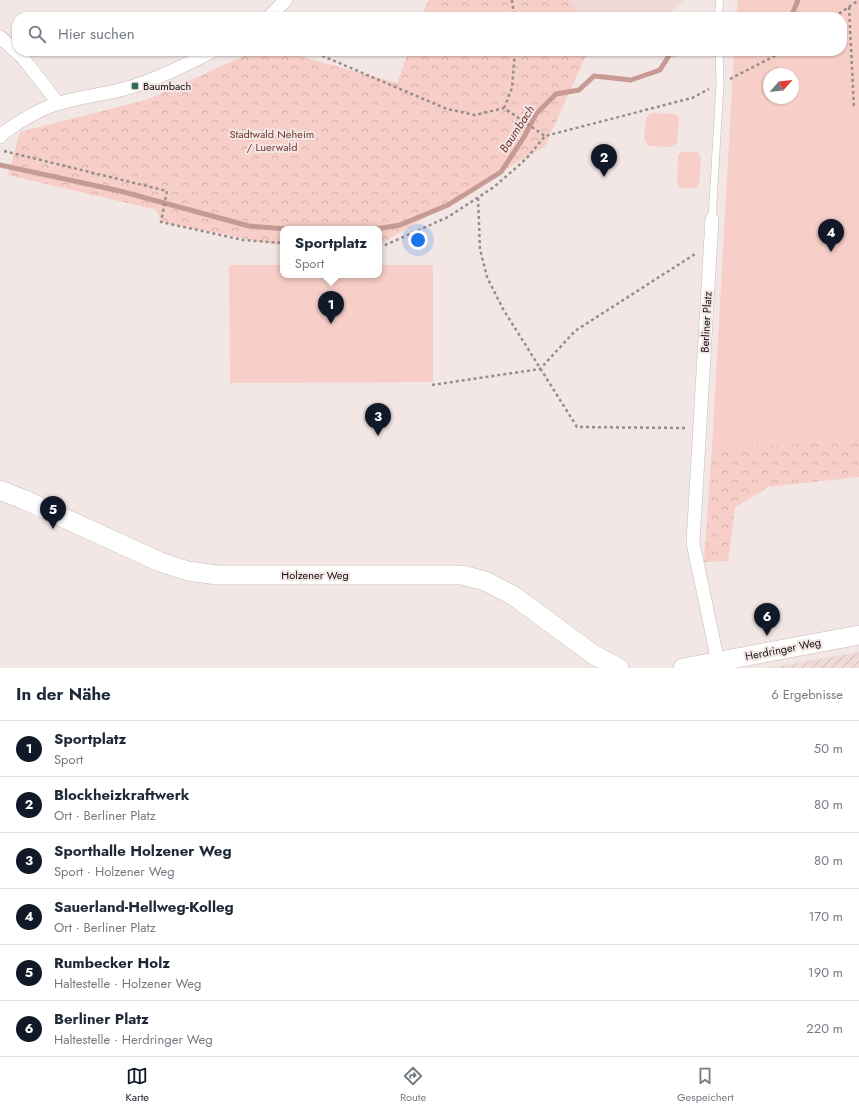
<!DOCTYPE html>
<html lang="de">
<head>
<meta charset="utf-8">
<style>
	body { margin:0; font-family:Jost,sans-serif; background:#f2f2f3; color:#1f2937 }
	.compass { position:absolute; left:763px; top:68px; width:36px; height:36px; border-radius:50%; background:#fff; box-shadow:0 1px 3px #0004; rotate:62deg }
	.you { position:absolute; left:418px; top:240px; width:14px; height:14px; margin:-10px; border:3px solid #fff; border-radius:50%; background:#1a73e8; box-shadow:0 0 0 6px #1a73e833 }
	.badge { display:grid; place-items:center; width:26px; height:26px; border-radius:50%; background:#111827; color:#fff; font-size:13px; font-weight:700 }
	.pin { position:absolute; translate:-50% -33px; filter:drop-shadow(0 1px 2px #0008) }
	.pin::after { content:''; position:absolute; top:21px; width:14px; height:12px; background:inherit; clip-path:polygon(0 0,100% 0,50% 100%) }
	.popup { position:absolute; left:280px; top:226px; width:102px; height:52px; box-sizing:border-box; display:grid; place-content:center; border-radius:8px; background:#fff; filter:drop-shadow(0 1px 3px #0005); font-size:13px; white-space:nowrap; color:#747a83 }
	.popup b { font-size:15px; color:#1f2937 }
	.popup::after { content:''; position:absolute; left:50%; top:100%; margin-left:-8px; border:8px solid transparent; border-top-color:#fff }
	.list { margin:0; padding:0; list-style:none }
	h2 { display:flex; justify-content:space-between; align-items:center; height:52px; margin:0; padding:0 16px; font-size:17px }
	h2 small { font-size:13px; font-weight:400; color:#747a83 }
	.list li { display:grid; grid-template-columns:26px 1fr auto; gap:12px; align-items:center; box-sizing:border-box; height:56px; padding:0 16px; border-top:1px solid #e0e1e3 }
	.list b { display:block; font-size:15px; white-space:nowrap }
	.list p { margin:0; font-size:13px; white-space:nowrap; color:#747a83 }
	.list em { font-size:13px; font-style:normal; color:#747a83 }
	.icon { flex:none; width:22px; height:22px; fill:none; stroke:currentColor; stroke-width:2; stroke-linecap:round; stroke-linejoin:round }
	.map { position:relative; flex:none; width:859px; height:668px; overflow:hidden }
	.search { position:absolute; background:#fff; box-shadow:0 1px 3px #0004; left:12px; right:12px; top:12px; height:44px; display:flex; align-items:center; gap:10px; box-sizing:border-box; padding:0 14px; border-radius:16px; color:#747a83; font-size:15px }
	.sheet { height:388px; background:#fff }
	nav { display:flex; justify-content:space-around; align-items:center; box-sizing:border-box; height:56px; border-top:1px solid #e0e1e3; background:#fff; font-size:11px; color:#747a83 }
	nav a { display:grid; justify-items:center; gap:2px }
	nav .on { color:#111827 }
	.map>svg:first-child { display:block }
	.built { fill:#eedad6 }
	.industrial { fill:url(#industrial-furrows) }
	.green { fill:#f8cfc8; fill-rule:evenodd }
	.forest { fill:url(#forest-crowns) }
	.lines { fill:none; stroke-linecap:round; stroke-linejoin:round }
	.stream { stroke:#c79b94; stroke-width:5 }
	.service-casing { stroke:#c6bbb9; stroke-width:8 }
	.minor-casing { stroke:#c6bbb9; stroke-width:14 }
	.secondary-casing { stroke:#c6bbb9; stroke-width:20 }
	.path { stroke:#968e8c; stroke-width:2.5; stroke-dasharray:3 3; stroke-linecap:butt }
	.service { stroke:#fff; stroke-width:7 }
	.minor { stroke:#fff; stroke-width:13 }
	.secondary { stroke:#fff; stroke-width:19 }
	.poi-dot { fill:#286d60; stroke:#f3e7e5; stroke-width:1.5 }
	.labels { text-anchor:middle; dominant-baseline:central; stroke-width:4; stroke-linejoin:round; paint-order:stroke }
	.poi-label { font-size:11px; fill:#120e0d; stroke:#f3e7e5; text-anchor:start }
	.park-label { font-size:11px; fill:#71372f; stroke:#f3e7e5 }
	.street-label { font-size:11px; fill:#120e0d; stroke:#f3e7e5 }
	.water-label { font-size:12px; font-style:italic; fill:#713830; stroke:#f3e7e5 }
</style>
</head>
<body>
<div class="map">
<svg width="859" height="668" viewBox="0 0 859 668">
	<defs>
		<pattern id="industrial-furrows" width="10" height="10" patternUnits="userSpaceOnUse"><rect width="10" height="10" fill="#eedad6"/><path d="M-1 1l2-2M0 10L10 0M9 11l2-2" fill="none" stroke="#cbbab6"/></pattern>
		<pattern id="forest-crowns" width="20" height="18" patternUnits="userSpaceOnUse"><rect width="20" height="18" fill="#f8cfc8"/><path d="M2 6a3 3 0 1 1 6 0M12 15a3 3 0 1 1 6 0" fill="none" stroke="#d4b1ab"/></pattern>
	</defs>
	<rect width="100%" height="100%" fill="#f3e7e5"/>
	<path class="built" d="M569,0H686L663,17H582Z"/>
	<path class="industrial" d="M859,652V668H769Z"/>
	<g class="green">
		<path d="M738,0H859V442L712,447L734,51H842V17H736ZM769,74H793V98H769Z"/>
		<path d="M652,113L675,114L679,118L677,143L671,147L649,146L644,140L646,117Z"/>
		<path d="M682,152H697L701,157L699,186L696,188H680L677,184L678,155Z"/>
		<path d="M229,265H283V275H379V265H433V382L230,383Z"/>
	</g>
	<g class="forest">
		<path d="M428,0H569L582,17H422Z"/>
		<path d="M255,51H281L397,83L409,51H588L545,146L379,245V229H283V246L161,222L157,210L8,175L20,132L149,99Z"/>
		<path d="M859,442V477L768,487L735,508L728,561L704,562L712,447Z"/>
	</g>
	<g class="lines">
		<g class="stream">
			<path d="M791,17L798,0"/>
			<path d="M0,165L120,191L249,226L288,229"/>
			<path d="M376,229L400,225L448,205L501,172L524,137L536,114L556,94L579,90L594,76L631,80L660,70L670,54L688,53L696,51"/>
		</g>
		<defs>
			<g id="service">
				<path d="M718,17L720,0"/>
				<path d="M712,219L720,84L719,51"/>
			</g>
			<g id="minor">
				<path d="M269,17L286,0"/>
				<path d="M0,37L23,58L58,103"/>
				<path d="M0,137L1,135C18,122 38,109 60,103C84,96 110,94 134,86C161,77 188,64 213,51"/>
				<path d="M712,219L693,543L718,662"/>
			</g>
			<g id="secondary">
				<path d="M0,490L25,500L160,562L188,571L217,575H462L485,581L514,596L594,655L619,668"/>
				<path d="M683,668L859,635"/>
			</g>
		</defs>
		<use href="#service" class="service-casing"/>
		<use href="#minor" class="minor-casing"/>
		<use href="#secondary" class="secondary-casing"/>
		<g class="path">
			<path d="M512,0L514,17"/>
			<path d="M849,7L854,108"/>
			<path d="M834,17L859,0"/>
			<path d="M311,51L447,109L475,115L504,108L545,136"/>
			<path d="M730,79L784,51"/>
			<path d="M504,108L512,88L515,51"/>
			<path d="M4,151L167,191L161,222L243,240L283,243"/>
			<path d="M478,198L480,249L487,277L503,309L577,427L685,428"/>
			<path d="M379,246H383L448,217L494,187L526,159L545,136L692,98L709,89"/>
			<path d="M432,385L540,369L575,331L695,254"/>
		</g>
		<use href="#service" class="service"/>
		<use href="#minor" class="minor"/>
		<use href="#secondary" class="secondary"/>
	</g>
	<rect class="poi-dot" x="131" y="82" width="8" height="8" rx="2"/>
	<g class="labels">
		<g class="poi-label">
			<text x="143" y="86">Baumbach</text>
		</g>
		<g class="park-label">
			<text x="272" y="134">Stadtwald Neheim<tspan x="272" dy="13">/ Luerwald</tspan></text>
		</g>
		<g class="street-label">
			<text transform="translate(706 322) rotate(-87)">Berliner Platz</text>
			<text x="315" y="575">Holzener Weg</text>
			<text transform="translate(783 649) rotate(-11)">Herdringer Weg</text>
		</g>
		<g class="water-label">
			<text transform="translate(517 129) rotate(-57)">Baumbach</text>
		</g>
	</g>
</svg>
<svg class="compass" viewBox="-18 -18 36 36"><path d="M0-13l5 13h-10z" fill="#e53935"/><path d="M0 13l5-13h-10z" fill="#747a83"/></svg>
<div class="you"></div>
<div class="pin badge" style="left:331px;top:324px">1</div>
<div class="popup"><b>Sportplatz</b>Sport</div>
<div class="pin badge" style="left:604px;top:177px">2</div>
<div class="pin badge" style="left:378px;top:436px">3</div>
<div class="pin badge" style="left:831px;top:252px">4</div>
<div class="pin badge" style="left:53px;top:529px">5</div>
<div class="pin badge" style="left:767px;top:636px">6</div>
<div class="search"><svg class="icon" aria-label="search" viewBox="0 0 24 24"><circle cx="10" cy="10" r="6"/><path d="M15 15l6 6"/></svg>Hier suchen</div>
</div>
<section class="sheet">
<h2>In der Nähe<small>6 Ergebnisse</small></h2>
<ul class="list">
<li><span class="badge">1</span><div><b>Sportplatz</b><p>Sport</p></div><em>50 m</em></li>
<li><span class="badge">2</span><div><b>Blockheizkraftwerk</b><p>Ort · Berliner Platz</p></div><em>80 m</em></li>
<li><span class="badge">3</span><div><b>Sporthalle Holzener Weg</b><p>Sport · Holzener Weg</p></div><em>80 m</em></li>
<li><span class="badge">4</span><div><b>Sauerland-Hellweg-Kolleg</b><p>Ort · Berliner Platz</p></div><em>170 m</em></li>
<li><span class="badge">5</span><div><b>Rumbecker Holz</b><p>Haltestelle · Holzener Weg</p></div><em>190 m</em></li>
<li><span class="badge">6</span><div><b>Berliner Platz</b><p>Haltestelle · Herdringer Weg</p></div><em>220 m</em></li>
</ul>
</section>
<nav>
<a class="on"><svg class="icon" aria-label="map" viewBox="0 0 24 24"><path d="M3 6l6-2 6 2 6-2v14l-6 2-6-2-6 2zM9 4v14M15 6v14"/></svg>Karte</a>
<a><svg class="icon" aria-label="directions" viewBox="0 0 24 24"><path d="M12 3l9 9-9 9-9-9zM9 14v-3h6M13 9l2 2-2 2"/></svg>Route</a>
<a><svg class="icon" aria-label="saved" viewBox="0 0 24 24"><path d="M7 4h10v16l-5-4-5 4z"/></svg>Gespeichert</a>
</nav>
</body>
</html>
